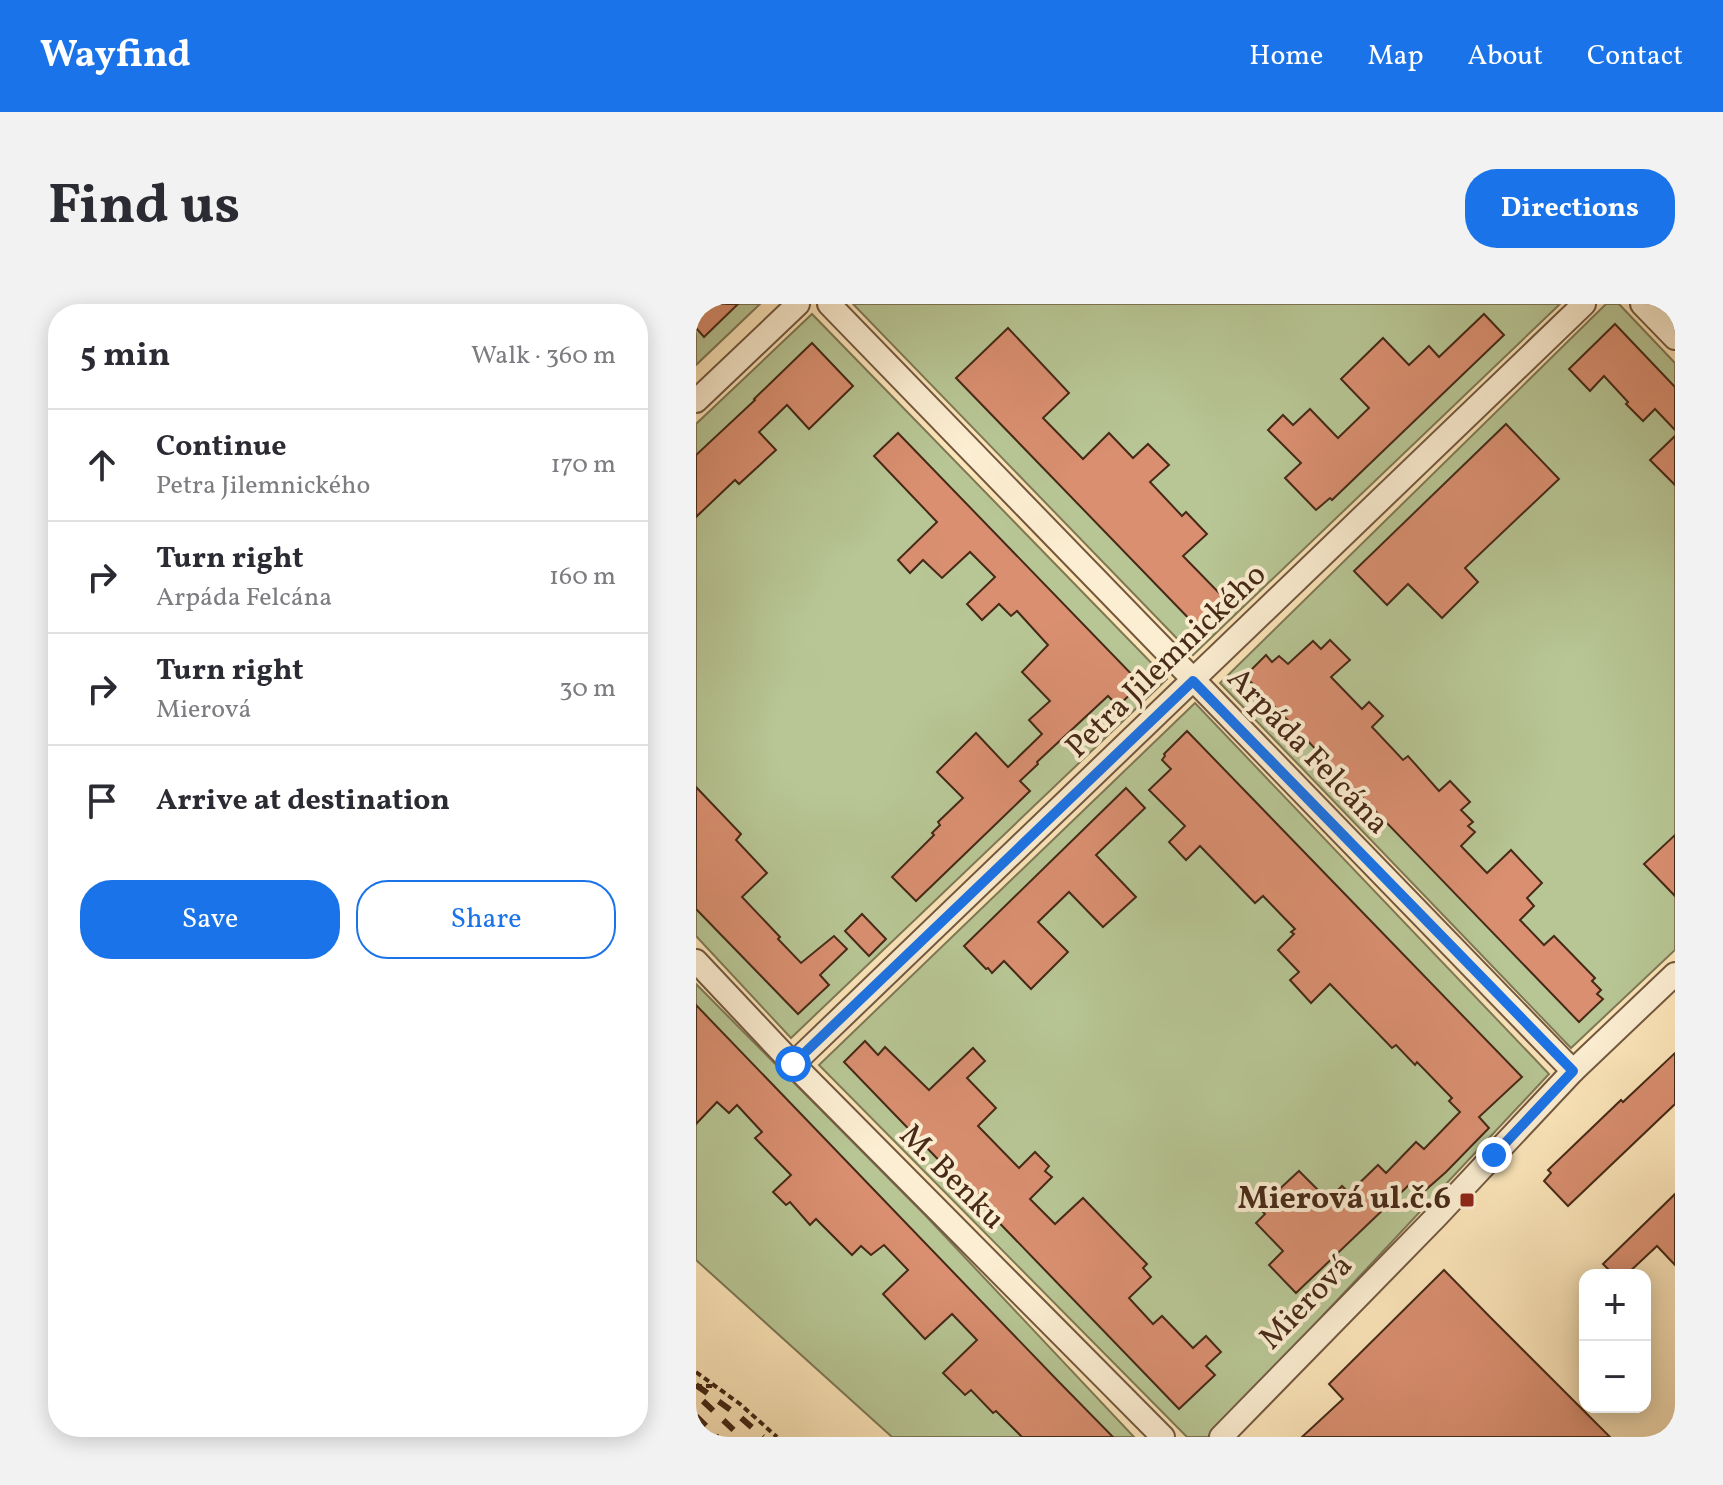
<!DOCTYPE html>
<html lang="en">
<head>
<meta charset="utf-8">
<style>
	body { margin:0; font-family:Vollkorn,serif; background:#f2f2f3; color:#2b2b33 }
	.controls { position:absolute; right:24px; bottom:24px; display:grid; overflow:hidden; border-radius:16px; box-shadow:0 4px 20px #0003 }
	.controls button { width:72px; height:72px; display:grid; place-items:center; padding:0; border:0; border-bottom:2px solid #e1e1e2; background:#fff; color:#2b2b33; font:40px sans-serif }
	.stop { position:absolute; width:24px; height:24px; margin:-18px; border:6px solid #1a73e8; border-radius:50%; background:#fff }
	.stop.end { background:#1a73e8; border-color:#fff; box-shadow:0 2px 8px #0008 }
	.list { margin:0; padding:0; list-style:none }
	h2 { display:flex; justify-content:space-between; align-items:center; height:104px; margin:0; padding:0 32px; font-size:34px }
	h2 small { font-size:26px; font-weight:400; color:#7c7c81 }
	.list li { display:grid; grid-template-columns:52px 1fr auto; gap:24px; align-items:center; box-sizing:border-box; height:112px; padding:0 32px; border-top:2px solid #e1e1e2 }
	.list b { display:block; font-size:30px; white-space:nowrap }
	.list p { margin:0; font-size:26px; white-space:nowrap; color:#7c7c81 }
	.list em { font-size:26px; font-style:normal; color:#7c7c81 }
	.actions { display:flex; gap:16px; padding:24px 32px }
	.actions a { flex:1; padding:18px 0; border:2px solid #1a73e8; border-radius:32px; text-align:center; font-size:28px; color:#1a73e8 }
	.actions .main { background:#1a73e8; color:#fff }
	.icon { flex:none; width:44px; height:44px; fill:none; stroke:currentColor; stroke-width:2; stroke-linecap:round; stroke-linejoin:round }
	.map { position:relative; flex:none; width:979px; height:1133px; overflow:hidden; border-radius:32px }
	header { display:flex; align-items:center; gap:48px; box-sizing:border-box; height:112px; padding:0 40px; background:#1a73e8; color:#fff }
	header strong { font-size:38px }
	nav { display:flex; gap:44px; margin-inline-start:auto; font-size:28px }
	.intro { display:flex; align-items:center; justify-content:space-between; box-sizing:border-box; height:192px; padding:0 48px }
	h1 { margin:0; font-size:56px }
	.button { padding:20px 36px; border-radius:32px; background:#1a73e8; color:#fff; font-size:28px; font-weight:700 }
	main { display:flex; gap:48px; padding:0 48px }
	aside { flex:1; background:#fff; border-radius:32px; box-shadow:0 4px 20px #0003 }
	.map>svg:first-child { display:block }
	.green { fill:#b8c695; stroke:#7f7856; stroke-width:2 }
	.building { fill:#d98f70; stroke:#462917; stroke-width:2 }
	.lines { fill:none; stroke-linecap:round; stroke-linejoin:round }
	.street-casing { stroke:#735840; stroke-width:26 }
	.path { stroke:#462917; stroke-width:4; stroke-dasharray:6 4; stroke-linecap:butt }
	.street { stroke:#fceed2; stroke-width:22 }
	.rail { stroke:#462917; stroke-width:6; stroke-dasharray:14 14; stroke-linecap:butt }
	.route { stroke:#1a73e8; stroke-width:10 }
	.poi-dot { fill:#8f2418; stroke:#fceed2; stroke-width:3 }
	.labels { text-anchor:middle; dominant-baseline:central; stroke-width:8; stroke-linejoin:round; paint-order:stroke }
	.street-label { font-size:32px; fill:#462917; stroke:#fceed2 }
	.poi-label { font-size:32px; font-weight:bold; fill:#462917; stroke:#fceed2; text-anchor:end }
</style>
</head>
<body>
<header>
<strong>Wayfind</strong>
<nav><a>Home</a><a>Map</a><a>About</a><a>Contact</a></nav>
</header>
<div class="intro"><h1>Find us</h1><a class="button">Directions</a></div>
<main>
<aside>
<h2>5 min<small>Walk · 360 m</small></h2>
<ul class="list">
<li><svg class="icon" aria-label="ahead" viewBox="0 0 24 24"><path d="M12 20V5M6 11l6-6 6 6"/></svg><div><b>Continue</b><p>Petra Jilemnického</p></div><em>170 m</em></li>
<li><svg class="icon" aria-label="right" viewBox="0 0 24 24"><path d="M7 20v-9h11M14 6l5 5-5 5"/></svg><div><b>Turn right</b><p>Arpáda Felcána</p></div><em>160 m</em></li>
<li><svg class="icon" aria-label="right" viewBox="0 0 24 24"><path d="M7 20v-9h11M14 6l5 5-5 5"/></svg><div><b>Turn right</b><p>Mierová</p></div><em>30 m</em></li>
<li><svg class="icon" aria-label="arrive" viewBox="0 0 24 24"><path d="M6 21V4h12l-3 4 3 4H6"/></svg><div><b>Arrive at destination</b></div></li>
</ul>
<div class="actions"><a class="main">Save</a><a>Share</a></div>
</aside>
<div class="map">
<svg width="979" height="1133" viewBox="0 0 979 1133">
	<rect width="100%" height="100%" fill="#fbe5b9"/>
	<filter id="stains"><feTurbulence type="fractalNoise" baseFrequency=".0025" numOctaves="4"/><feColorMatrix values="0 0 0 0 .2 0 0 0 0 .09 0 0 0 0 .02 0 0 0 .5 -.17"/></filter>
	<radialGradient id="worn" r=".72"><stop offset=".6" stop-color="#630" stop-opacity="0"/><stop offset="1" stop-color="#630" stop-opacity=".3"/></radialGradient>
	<g class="green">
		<path d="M0,0H64L0,61Z"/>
		<path d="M157,0H864L497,351Z"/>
		<path d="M910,0H923L979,59V646L875,744L524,379Z"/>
		<path d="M116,10L471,375L95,734L0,632V120Z"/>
		<path d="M499,399L853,770L513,1133H491L123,761Z"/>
		<path d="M0,680L229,911L438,1133H196L0,956Z"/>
	</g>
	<g class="building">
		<path d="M0,0H42L8,33L0,24Z"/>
		<path d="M788,10L808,31L636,196L634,194L620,206L589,174L605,159L572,126L587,111L597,121L614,105L642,134L673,104L645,75L687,34L713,61L733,42L743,53Z"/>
		<path d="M919,20L979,83V126L959,105L947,117L930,100L932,98L908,72L894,87L873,65Z"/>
		<path d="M312,24L373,89L347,114L387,155L413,129L437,154L452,140L473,161L454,178L486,212L490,208L511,230L487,252L531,297L503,325L260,74Z"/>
		<path d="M116,39L157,82L113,125L91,101L63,128L80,146L43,180L39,176L0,213V151L59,96L58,95Z"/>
		<path d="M810,120L863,175L769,264L782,278L746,314L712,280L691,301L658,267Z"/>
		<path d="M202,129L445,380L422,402L412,392L341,458L342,460L324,477L334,487L220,597L196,573L238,531L236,529L244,521L242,518L267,494L241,468L280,429L312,463L346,430L333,416L354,397L326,368L352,341L321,307L315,312L303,300L286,316L271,300L299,273L274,248L246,274L227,256L214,269L202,256L241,218L178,152Z"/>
		<path d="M979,132V181L954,156Z"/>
		<path d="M634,336L654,356L635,373L666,405L673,398L687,412L676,423L707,456L712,452L743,487L754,477L774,498L765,506L777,518L772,522L779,528L765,542L791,569L815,546L846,579L831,594L838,602L824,616L848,641L858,632L899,674L896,677L905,686L901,690L907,695L883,718L549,372L570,351L576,358L583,352L592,360L617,337L625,345Z"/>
		<path d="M491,427L826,773L783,813L793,824L750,868L725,890L715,879L600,989L573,961L587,947L560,919L569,910L563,904L603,867L632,896L646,882L653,889L682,861L690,869L720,838L728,845L764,808L753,797L756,794L721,758L719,761L700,741L696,744L634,680L615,699L594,676L603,668L582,646L598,630L595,628L599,625L567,592L559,599L504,542L490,556L473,538L489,522L453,486L475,465L466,456L469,452L468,450Z"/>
		<path d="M0,483L45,530L40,536L71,569L46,593L84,633L82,635L105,659L138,632L151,645L124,671L133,681L102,710L0,605Z"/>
		<path d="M430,484L449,504L400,551L440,593L407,623L373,588L342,618L372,648L335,685L308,657L296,669L292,664L290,665L268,642Z"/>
		<path d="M979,531V592L948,560Z"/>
		<path d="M166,610L190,635L173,652L149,627Z"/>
		<path d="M0,701L362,1077L417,1133H326L300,1107L297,1109L275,1086L269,1091L247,1069L281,1036L256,1010L229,1035L187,990L212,966L188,941L175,951L165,942L156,951L120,915L114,921L94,898L90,901L77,888L95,871L59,834L66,828L41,801L33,809L21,798L0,820Z"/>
		<path d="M169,737L182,751L189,743L233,786L277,744L289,757L271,774L300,804L282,822L323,864L339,848L353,862L349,867L356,873L334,895L359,920L387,894L451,960L447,964L455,973L433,994L457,1020L466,1012L497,1044L510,1032L525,1048L510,1062L519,1071L483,1105L148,758Z"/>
		<path d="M979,749V800L872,902L848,877L855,869L852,866L925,796L927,798Z"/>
		<path d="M979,890V961L961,942L930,971H918L907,960Z"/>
		<path d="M748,966L794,1013L914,1133H606L647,1095L633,1080Z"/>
	</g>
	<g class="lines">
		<defs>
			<g id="street">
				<path d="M133,0L877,767"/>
				<path d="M946,0L979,34"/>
				<path d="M0,97L102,0"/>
				<path d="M0,657L97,760L467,1133"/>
				<path d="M97,760L888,0"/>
				<path d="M525,1133L740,913L877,767L979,670"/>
			</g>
		</defs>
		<use href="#street" class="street-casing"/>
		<g class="path">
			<path d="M0,1068L44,1100L81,1133"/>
			<path d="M0,1082H18"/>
		</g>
		<use href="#street" class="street"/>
		<g class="rail">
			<path d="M0,1081L43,1112L67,1133"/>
			<path d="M7,1097L45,1133"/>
			<path d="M0,1112L21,1133"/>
		</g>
	</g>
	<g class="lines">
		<path class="route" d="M97,760L497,377L877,767L798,851"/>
	</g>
	<rect class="poi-dot" x="763" y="888" width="16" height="16" rx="4"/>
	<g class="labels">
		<g class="street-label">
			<text transform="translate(471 358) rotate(-44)">Petra Jilemnického</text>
			<text transform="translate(611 448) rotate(46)">Arpáda Felcána</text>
			<text transform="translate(255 874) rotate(45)">M. Benku</text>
			<text transform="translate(611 999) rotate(-46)">Mierová</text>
		</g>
		<g class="poi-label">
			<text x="755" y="896">Mierová ul.č.6</text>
		</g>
	</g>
	<rect width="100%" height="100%" filter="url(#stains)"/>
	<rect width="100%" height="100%" fill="url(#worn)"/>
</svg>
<div class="controls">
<button>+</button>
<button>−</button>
</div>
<div class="stop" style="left:97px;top:760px"></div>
<div class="stop end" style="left:798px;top:851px"></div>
</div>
</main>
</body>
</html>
